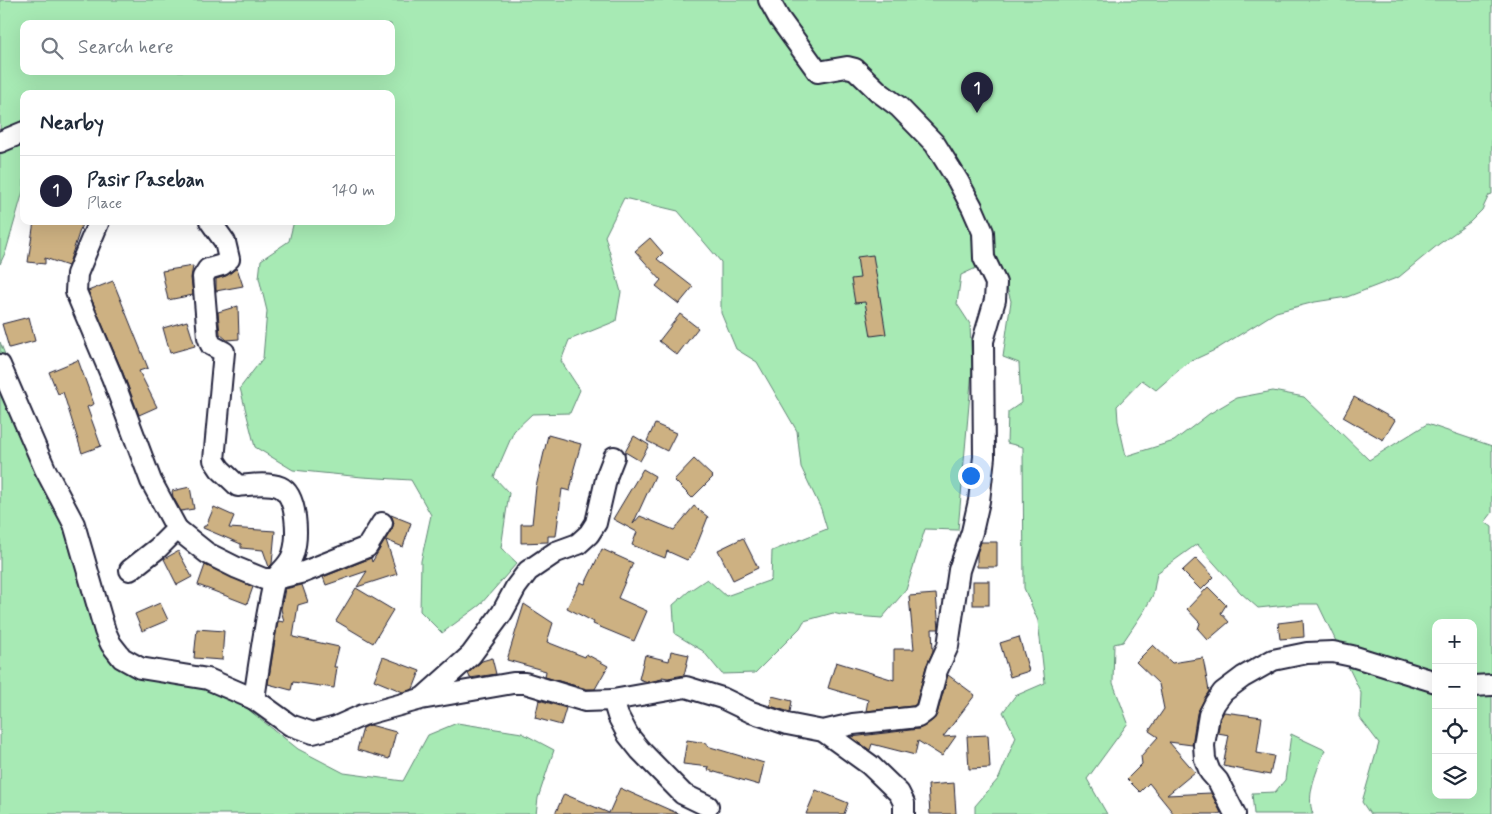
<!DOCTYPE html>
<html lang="en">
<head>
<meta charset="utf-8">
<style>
	body { margin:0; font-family:Mynerve,sans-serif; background:#f6f6f7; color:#1f2937 }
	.controls { position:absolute; right:15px; bottom:15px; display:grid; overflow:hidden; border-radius:10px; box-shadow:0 5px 20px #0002 }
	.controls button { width:45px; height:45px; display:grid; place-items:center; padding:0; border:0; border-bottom:1px solid #e0e1e3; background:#fff; color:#1f2937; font:25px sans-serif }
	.you { position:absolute; left:970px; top:475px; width:18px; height:18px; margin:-12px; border:4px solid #fff; border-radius:50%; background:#1a73e8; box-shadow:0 0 0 8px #1a73e833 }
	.badge { display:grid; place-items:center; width:32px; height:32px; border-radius:50%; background:#22223b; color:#fff; font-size:16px; font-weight:700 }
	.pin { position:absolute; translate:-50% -41px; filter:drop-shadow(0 1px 2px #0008) }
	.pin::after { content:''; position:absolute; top:26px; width:18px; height:15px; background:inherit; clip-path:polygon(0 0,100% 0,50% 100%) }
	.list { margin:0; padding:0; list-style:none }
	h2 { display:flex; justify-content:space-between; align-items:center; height:65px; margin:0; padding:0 20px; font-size:21px }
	h2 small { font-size:16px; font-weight:400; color:#747a83 }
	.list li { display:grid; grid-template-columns:32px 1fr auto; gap:15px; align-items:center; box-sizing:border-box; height:70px; padding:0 20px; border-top:1px solid #e0e1e3 }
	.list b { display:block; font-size:19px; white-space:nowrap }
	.list p { margin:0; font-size:16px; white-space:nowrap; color:#747a83 }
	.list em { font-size:16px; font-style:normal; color:#747a83 }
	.icon { flex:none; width:28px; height:28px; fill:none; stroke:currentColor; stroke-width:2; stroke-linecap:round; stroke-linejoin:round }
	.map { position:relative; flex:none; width:1492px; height:814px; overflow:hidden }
	.search { position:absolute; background:#fff; box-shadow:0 5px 20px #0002; left:20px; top:20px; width:375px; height:55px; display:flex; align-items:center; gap:12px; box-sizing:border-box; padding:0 18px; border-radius:10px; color:#747a83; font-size:19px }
	.panel { position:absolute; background:#fff; box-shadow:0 5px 20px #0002; left:20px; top:90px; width:375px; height:135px; border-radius:10px }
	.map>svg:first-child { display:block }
	.green { fill:#a7eab4; stroke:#648678; fill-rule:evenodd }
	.building { fill:#cdb182; stroke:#22223b }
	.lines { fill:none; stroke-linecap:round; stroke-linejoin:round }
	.minor-casing { stroke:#22223b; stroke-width:24 }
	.minor { stroke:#fff; stroke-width:20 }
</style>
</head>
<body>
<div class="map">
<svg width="1492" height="814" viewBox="0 0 1492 814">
	<rect width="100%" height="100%" fill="#fff"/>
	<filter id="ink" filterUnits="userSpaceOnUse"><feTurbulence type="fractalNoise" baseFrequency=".02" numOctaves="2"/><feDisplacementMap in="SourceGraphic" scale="10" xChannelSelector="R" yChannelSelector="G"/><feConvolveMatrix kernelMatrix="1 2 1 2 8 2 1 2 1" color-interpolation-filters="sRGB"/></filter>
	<g filter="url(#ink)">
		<g class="green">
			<path d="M0,0H1492V194L1489,195L1482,210L1470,222L1439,244L1399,277L1347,297L1315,302L1276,312L1217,349L1187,363L1156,390L1142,380L1117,406L1118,421L1126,456L1174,441L1209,414L1236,398L1273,391L1304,397L1369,460L1427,424L1492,446V513L1485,522L1492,527V814H1370L1362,802L1379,743L1360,718L1361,693L1318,604H1297L1258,608L1241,593L1197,544L1157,573L1153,595L1144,611L1123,642L1114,644L1113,683L1128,723L1087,779L1107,814H975V806L999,778L1016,737L1003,712L1015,696L1045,683L1038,621L1024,588L1023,447L1007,443L1008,412L1021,403L1019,363L1003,357L1011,301L1002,271L976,268L961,275L957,304L970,324L972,370L958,530L925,529L906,590L882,618L841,615L833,613L804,621L800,628L755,673L722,674L703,651L675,634L673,605L689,591L707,579L726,596L771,580L772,551L827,529L821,509L801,467L797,431L757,362L736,349L721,313V262L678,211L624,198L605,236L621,292L616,321L569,340L561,361L580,390L570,413L532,414L514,431L494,477L509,493L501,548L517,563L480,605L442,633L420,611L421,561L431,515L411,480L362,477L293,470L255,447L240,388L263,358L267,311L259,278L261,260L289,241L294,221H391V94H24V188L6,251L0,264ZM24,24H391V71H24ZM1436,623H1473V795H1436Z"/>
			<path d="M0,342L28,412L93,552L105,605L109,652L234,698L298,749L344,773L403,781L428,735L457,723L522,733L554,750L538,798L536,814H0Z"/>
			<path d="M1291,734L1325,750C1318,769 1305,794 1313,814H1254L1252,793L1275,792L1285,780Z"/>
		</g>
		<g class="building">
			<path d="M34,221H83L68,266L45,258V264L28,262Z"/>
			<path d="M650,238L663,253L657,259L693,287L679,304L656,286L661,280L635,251Z"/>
			<path d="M873,255L886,334L871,336L865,302L855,303L851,279L860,278L857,257Z"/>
			<path d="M193,266L191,278L193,295L168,300L162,271Z"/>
			<path d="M237,268L243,286L216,291V279L226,276Z"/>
			<path d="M113,281L148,368L139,371L157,407L139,415L123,373L88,291Z"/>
			<path d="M238,306L239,339L227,340L220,334L218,312Z"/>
			<path d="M680,314L698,328L677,355L659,341Z"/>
			<path d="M29,317L35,341L9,348L2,324Z"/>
			<path d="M187,321L195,346L170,353L163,328Z"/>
			<path d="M78,360L94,404L87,407L101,446L82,453L63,392L58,394L49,372Z"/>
			<path d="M1354,397L1395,420L1383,440L1343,417Z"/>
			<path d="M655,424L676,433L667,451L647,441Z"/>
			<path d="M548,435L581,444L573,472H574L570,491L562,489L556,536H548V542L521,543V524H532L536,487Z"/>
			<path d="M634,436L649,445L640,461L625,452Z"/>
			<path d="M694,459L713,477L692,498L674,480Z"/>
			<path d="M643,469L655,476L633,524L640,516L674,530L694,506L708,517L694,552L687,560L667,551L665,558L632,545L637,532L613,519Z"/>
			<path d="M190,487L194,509L181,511L173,497L172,491Z"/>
			<path d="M214,507L234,516L229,528L275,531L272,564L269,567L263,550L241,548V544L203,528L204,526H206Z"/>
			<path d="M391,515L411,523L403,547L386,540L397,574L357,587L367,571L326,585L323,577L371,558L372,562L392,529L394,523Z"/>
			<path d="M743,538L758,568L733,580L718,550Z"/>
			<path d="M981,542H997V567H977V553Z"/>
			<path d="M602,549L633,563L618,598L647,611L634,641L593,624L594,622L567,608L580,582L585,584Z"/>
			<path d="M178,551L192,577L177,585L164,559Z"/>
			<path d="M1196,558L1214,577L1201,590L1182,571Z"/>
			<path d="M205,565L253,587L247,604L198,585Z"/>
			<rect x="973" y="581" width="16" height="24"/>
			<path d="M302,585L308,602L298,605L293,637L339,647L334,667H337L334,688L293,682L291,690L268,684L278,621L284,622L281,609L285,589Z"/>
			<path d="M1208,587L1226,605L1221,613L1229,622L1208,640L1198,629L1200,623L1187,609Z"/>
			<path d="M356,588L393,610L373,643L336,621Z"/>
			<path d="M936,594L939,629H932L933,651L926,667L916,704L913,706L866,711L868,700L828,688L836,662L894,680V649H914L909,596Z"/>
			<path d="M160,603L168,620L142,631L135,614Z"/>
			<path d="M524,604L553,623L547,642L585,657L586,654L608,666L595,689H587L545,677L546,671L507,660Z"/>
			<path d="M1303,620L1304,637L1280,639L1278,623Z"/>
			<path d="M197,629L224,631L222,660L194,658Z"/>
			<path d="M1019,637L1029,671L1010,677L1000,643Z"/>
			<path d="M1153,645L1172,663L1203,658L1209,691L1197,713L1192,745L1169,742L1195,772L1167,795L1211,793L1221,813L1216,814H1174L1149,783L1140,792L1127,779L1142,764L1141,756L1158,737L1149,731L1164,709L1159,684L1136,662Z"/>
			<path d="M671,651L689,655L684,675L668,678L662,677V679L648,682L639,679L645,655L669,661Z"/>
			<path d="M383,657L420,671L413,689L403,692L374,680Z"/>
			<path d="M492,658L496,674L470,678L468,673L482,661Z"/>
			<path d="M948,675L975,695L943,737L956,736L942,756L918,741L915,755L872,744L870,750L851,737L919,729L925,726L933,720L937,714Z"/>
			<path d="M772,696L792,701L790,712L770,706Z"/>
			<path d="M539,700L566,708L561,725L535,718Z"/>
			<path d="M1224,712L1262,717L1257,753L1274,756L1270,775L1223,766L1229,735L1218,733L1220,719Z"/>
			<path d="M370,725L396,732L389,759L357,750L363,728Z"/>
			<path d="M988,735L990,768L969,769L967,736Z"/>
			<path d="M687,740L707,743V746L764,763L759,785L708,770L709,767L683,764Z"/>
			<path d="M954,783L956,814H930L928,785Z"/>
			<path d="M620,788L679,814H555L564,794L609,813Z"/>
			<path d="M816,790L848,803L844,814H806Z"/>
		</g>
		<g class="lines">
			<defs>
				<g id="minor">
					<path d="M769,0L779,18L818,72L847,67L855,69L879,92L899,107L935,144L958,181L972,207L983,232L984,258L996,283L995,300L983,341L984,457L979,501L972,532L959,570L948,646L937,670L926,711L918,717L853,724L823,731"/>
					<path d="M0,142L24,132"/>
					<path d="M99,221L77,274L76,292L112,377L151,481L177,529"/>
					<path d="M210,221L225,242L229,259L222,265L208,269L203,277L208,337L211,345L224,352L214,460L220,469L238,486C250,485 268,482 280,487C298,495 298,538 293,554C289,567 276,574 274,582C265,621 260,660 254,699"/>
					<path d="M0,365L45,469L74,524L105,631L111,644L122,658L140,668L208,679L254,699L290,725L313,733L336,727L363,715L421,699L513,683H525L585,701L613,700L686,687L722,698L751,712L787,724L823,731L870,765L899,793L904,803V814"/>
					<path d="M130,570L158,548L177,529L207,553L237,568L264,579H275L304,572L367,547L382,523"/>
					<path d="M1473,686L1492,685"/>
					<path d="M423,698L471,655L502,613L516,587L528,571L556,552L578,544L589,534L596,523L607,475L614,457"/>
					<path d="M613,700L618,716L628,735L640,750L683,794L708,806"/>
					<path d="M1235,814L1218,781L1210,772L1205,759L1204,745L1209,715L1215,703L1223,692L1243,677L1273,660L1307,653L1333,652L1352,656L1436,682"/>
				</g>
			</defs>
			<use href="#minor" class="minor-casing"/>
			<use href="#minor" class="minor"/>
		</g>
	</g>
</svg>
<div class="controls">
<button>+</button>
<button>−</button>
<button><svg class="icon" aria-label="locate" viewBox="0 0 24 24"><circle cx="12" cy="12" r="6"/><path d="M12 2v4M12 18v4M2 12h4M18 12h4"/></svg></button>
<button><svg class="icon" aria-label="layers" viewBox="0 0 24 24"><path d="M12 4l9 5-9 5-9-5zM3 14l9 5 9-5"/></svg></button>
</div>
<div class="you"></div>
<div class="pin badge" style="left:977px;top:113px">1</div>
<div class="search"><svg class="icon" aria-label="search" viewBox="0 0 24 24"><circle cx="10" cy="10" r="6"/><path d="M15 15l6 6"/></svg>Search here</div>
<section class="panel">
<h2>Nearby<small></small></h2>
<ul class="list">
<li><span class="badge">1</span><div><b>Pasir Paseban</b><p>Place</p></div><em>140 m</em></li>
</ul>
</section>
</div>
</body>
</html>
